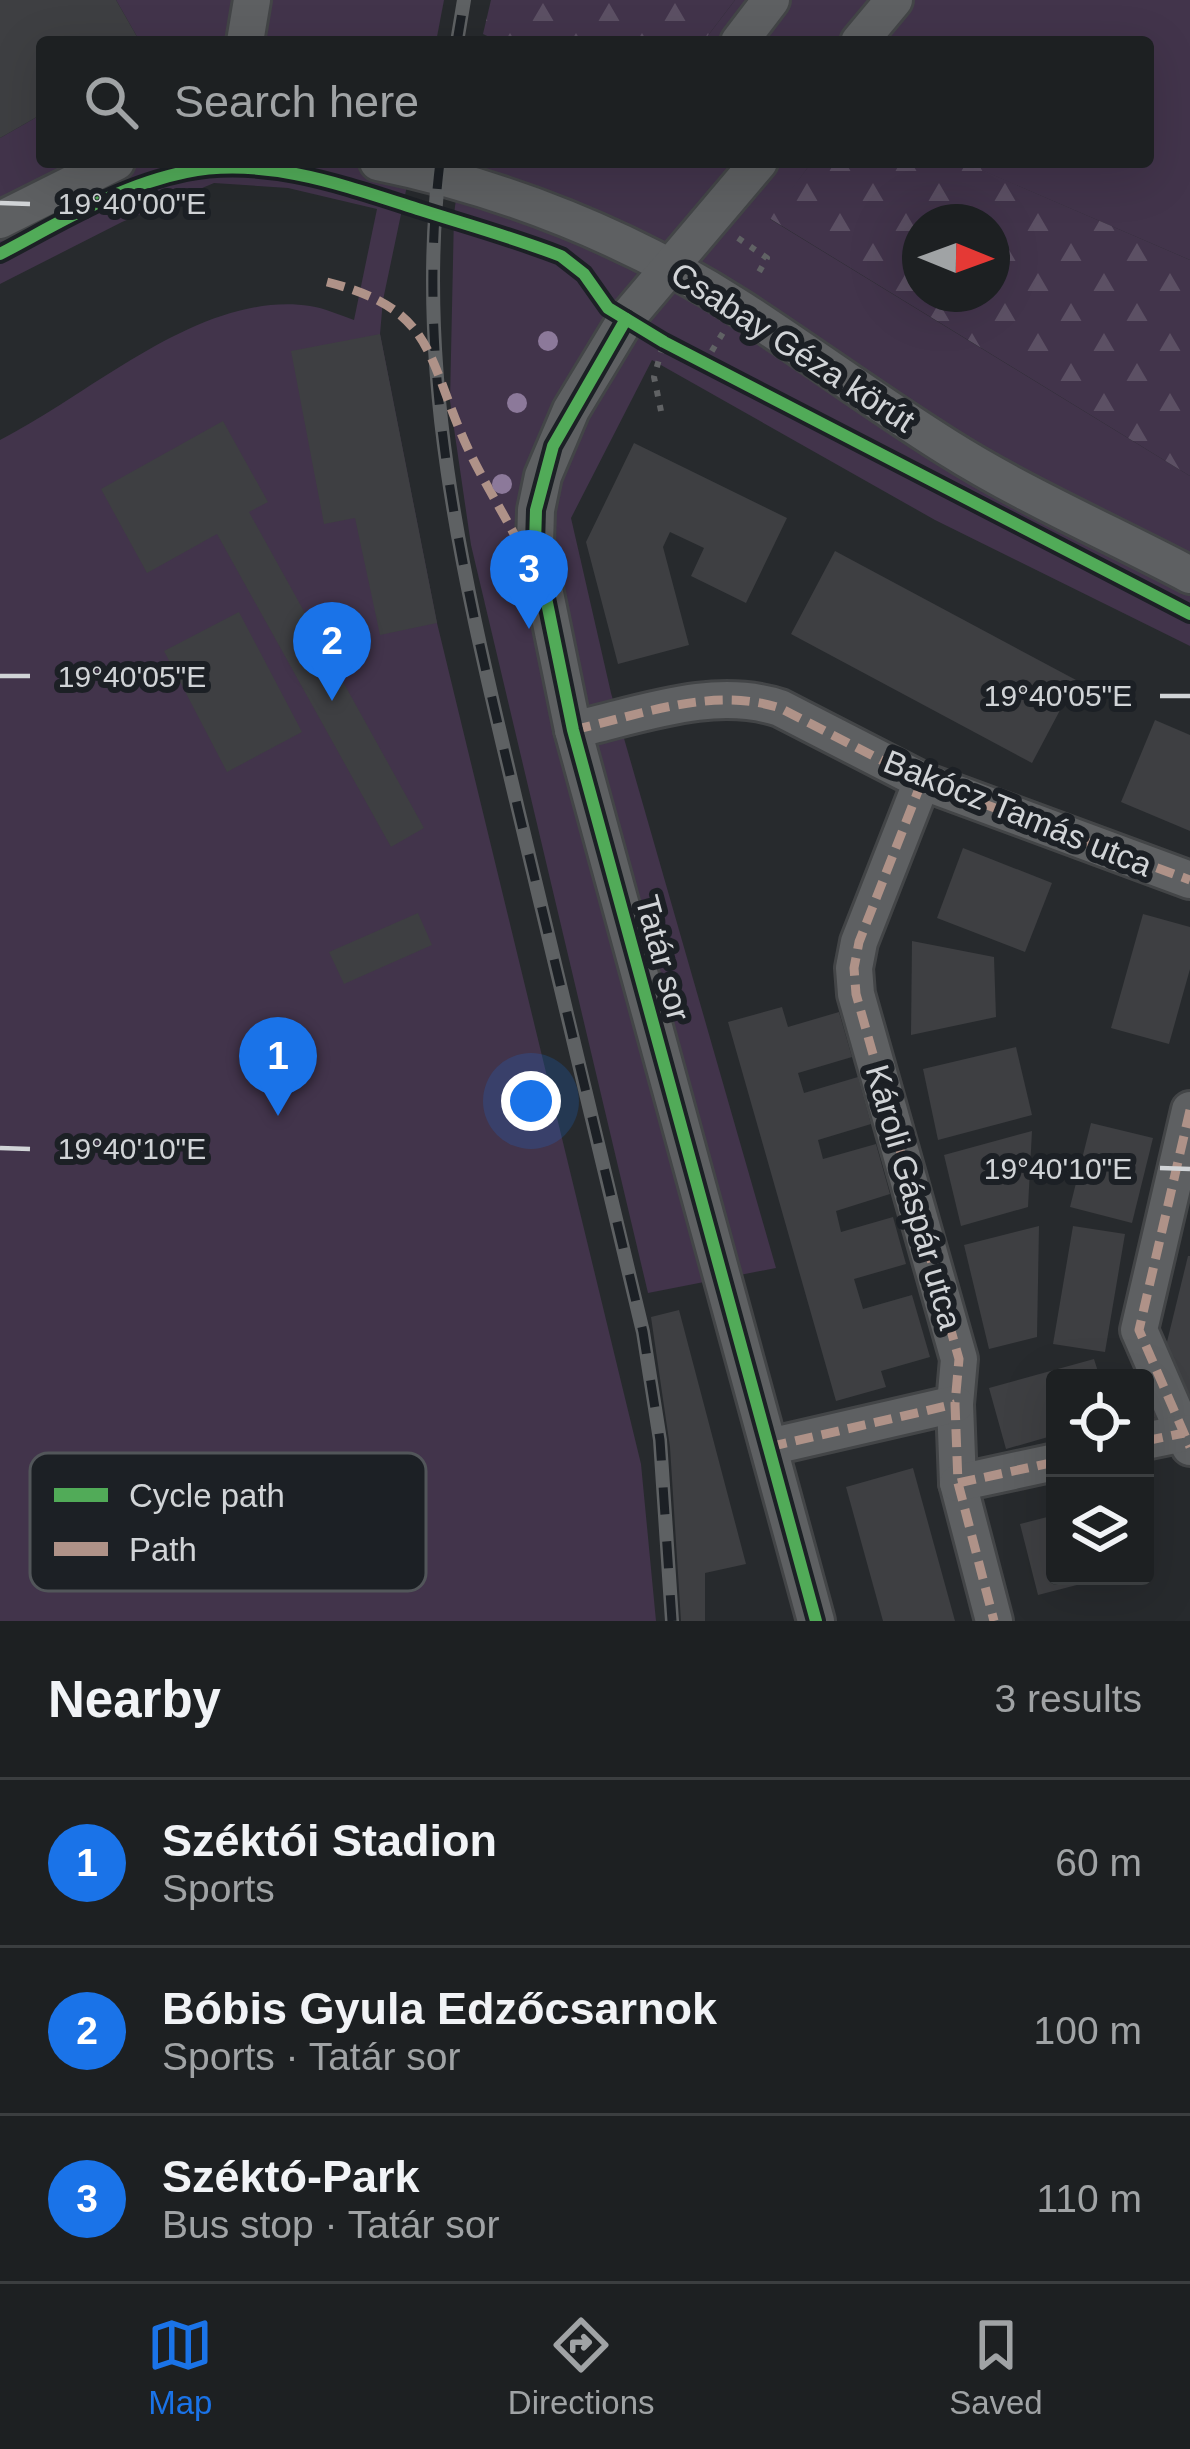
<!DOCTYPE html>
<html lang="en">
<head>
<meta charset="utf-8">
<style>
	body { margin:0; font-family:Arial,sans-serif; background:#25282a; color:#f1f3f6 }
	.controls { position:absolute; right:36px; bottom:36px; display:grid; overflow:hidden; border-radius:12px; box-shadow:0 12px 48px #0002 }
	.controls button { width:108px; height:108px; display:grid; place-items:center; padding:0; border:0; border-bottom:3px solid #3b3e40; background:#1d2022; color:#f1f3f6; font:60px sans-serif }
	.compass { position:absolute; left:902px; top:204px; width:108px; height:108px; border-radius:50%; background:#1d2022; box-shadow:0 12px 48px #0002; rotate:91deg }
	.you { position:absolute; left:531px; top:1101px; width:42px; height:42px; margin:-30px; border:9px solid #fff; border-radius:50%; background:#1a73e8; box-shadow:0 0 0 18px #1a73e833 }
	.badge { display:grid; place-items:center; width:78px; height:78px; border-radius:50%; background:#1a73e8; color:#fff; font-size:39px; font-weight:700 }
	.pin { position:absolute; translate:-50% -99px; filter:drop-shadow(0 3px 6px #0008) }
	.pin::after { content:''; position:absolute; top:63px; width:42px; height:36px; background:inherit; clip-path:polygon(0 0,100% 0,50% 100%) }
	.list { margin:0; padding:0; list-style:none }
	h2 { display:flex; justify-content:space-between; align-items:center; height:156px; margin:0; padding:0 48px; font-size:51px }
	h2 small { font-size:39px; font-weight:400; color:#a0a3a5 }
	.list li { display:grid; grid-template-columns:78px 1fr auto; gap:36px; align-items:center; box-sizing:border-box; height:168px; padding:0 48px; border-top:3px solid #3b3e40 }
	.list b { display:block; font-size:45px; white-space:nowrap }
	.list p { margin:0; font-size:39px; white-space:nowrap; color:#a0a3a5 }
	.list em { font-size:39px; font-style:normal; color:#a0a3a5 }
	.icon { flex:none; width:66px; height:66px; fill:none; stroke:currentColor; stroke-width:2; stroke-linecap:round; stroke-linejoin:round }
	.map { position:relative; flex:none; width:1190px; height:1621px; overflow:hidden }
	.search { position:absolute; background:#1d2022; box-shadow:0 12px 48px #0002; left:36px; right:36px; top:36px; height:132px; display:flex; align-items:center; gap:30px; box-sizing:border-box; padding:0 42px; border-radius:12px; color:#a0a3a5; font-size:45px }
	.sheet { height:660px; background:#1d2022 }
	nav { display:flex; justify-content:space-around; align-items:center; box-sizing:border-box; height:168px; border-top:3px solid #3b3e40; background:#1d2022; font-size:33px; color:#a0a3a5 }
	nav a { display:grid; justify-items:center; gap:6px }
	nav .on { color:#1a73e8 }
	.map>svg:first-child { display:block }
	.grass { fill:#42344b }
	.forest { fill:url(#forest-firs); fill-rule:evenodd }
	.building { fill:#3e3f42 }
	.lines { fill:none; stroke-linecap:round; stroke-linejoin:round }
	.minor-casing { stroke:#434547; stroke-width:42 }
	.path { stroke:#606264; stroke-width:6; stroke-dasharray:6 9; stroke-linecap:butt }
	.minor { stroke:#5e6062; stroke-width:36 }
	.rail-casing { stroke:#5e6163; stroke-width:14 }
	.rail { stroke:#1c2025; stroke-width:9; stroke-dasharray:27; stroke-linecap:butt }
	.quiet { stroke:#af9288; stroke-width:9; stroke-dasharray:18 9; stroke-linecap:butt }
	.cycleway-casing { stroke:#1c2025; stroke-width:20 }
	.cycleway { stroke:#51ab58; stroke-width:12 }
	.tree { fill:#8c799a }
	.ticks { fill:none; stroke:#d1d4d7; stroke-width:4.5 }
	.labels { text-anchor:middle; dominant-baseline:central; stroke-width:12; stroke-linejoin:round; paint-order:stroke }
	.street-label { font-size:33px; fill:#d1d4d7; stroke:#1c2025 }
	.key { fill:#1c2025; stroke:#52565a; stroke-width:3 }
	.key-label { font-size:33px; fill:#d1d4d7 }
	.ticks-label { font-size:30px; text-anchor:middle; fill:#d1d4d7; stroke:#1c2025; stroke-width:12; stroke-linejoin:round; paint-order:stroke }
</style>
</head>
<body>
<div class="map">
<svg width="1190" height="1621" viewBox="0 0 1190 1621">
	<defs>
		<pattern id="forest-firs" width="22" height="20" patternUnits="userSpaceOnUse" patternTransform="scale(3)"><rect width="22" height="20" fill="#42344b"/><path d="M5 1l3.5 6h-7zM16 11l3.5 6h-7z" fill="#5c5064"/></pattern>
	</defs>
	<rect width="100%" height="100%" fill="#272a2d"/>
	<g class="grass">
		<path d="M116,0H444L436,42H140Z"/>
		<path d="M735,0H1190V260L981,170L977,162H1148V42H703Z"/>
		<path d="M42,114V162H412L383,300L380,334L437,623L641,1464L656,1621H0V440C92,394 201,290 310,306C324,308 340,315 354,320L377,209L288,188L214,183L122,222L0,284V138Z"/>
		<path d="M461,162H812L770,219L1190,476V646L935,520L652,360L571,518L611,693L776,1268L648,1293L471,545L450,401L454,214Z"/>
	</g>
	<g class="forest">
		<path d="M491,0H735L703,42H500L483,34Z"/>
		<path d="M812,162H977L982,170L1190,260V476L769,218ZM992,222V294H920V222Z"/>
	</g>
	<g class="building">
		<path d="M0,0H116L140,42H42V114L0,138Z"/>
		<path d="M380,334L437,623L380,635L355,518L324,524L291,351Z"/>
		<path d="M223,421L268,502L249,512L424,828L391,847L217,534L147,573L101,489Z"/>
		<path d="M634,443L787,518L746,603L691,576L704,548L670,532L663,547L689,645L618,664L586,542Z"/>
		<path d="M835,551L1076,680L1032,763L791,634Z"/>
		<path d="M239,612L302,732L227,772L164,651Z"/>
		<path d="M1155,720L1190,735V831L1121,802Z"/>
		<path d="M963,848L1052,883L1025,952L937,918Z"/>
		<path d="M418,913L432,945L344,984L329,952Z"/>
		<path d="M1143,914L1190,927V969L1169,1044L1111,1028Z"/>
		<path d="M912,941L994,957L996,1017L911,1035Z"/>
		<path d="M782,1007L788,1027L839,1012L852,1057L798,1073L804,1093L858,1077L871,1124L818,1140L823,1159L876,1144L890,1194L836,1211L841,1232L893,1217L906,1264L854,1279L863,1309L912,1295L930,1357L881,1371L886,1387L836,1401L728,1022Z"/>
		<path d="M1016,1047L1032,1115L938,1140L923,1069Z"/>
		<path d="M1091,1123L1153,1138L1132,1223L1070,1207Z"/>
		<path d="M1032,1131L1028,1207L961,1226L944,1155Z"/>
		<path d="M1039,1226L1037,1337L989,1349L964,1245Z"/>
		<path d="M1073,1226L1125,1234L1105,1352L1053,1344Z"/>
		<path d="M1188,1256H1190V1402L1166,1346Z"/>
		<path d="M679,1310L746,1564L705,1573V1621H681L670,1447L651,1317Z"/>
		<path d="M1094,1359L1100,1378H1055V1435L1006,1449L989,1388Z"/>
		<path d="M913,1468L955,1621H883L846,1487Z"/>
		<path d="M1055,1515V1576L1104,1578L1038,1595L1020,1524Z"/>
	</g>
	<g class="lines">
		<defs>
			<g id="minor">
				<path d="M245,42L252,0"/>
				<path d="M739,42L771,0"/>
				<path d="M859,42L894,0"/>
				<path d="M378,162C506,188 631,238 741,309C810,354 877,403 947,447C1023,495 1110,533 1190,575"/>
				<path d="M759,162L626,319L571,410L543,476L536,510L535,544L573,730L816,1621"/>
				<path d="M0,220L116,162"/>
				<path d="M573,730C640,715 713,686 780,708L922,781L1190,880"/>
				<path d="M922,781L859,942L854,968L856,994L959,1359L955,1404L958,1483L994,1621"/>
				<path d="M1190,1110L1139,1330L1190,1447"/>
				<path d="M1145,1441L1184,1433"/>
				<path d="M769,1447L955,1404"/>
				<path d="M958,1483L1055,1462"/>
			</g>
		</defs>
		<use href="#minor" class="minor-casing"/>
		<g class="path">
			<path d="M738,238L767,258L755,279"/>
			<path d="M704,364L724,331"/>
			<path d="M661,411L654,377L664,342"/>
		</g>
		<use href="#minor" class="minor"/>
		<defs>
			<g id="rail">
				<path d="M457,42L464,0"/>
				<path d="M440,162C413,383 468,596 518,809C560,984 602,1158 643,1332L660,1440L672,1621"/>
			</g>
		</defs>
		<use href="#rail" class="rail-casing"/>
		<use href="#rail" class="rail"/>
		<g class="quiet">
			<path d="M327,282C433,309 426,353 464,440C483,483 510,522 529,564"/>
			<path d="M573,730C640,715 713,686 780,708L922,781L1190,880"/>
			<path d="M922,781L859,942L854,968L856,994L959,1359L955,1404L958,1483L994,1621"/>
			<path d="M1190,1110L1139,1330L1190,1447"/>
			<path d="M1145,1441L1184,1433"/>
			<path d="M769,1447L955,1404"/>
			<path d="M958,1483L1055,1462"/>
		</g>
		<defs>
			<g id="cycleway">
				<path d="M0,254C59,223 120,185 186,172C265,156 346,186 421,210C468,225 515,238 561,256L584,274L608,308L664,342L1190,614"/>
				<path d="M626,319L553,446L536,510L535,544L573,730L816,1621"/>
			</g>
		</defs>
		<use href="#cycleway" class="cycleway-casing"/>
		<use href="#cycleway" class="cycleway"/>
	</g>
	<g class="tree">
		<circle cx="548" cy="341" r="10"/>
		<circle cx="517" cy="403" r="10"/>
		<circle cx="502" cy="484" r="10"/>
	</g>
	<path class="ticks" d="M0,203L30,204M0,676H30M1160,696H1190M0,1148L30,1149M1160,1168L1190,1169"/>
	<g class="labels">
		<g class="street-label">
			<text transform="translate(793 347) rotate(33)">Csabay Géza körút</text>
			<text transform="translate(1018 813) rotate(22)">Bakócz Tamás utca</text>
			<text transform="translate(663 958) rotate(75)">Tatár sor</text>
			<text transform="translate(914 1197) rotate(74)">Károli Gáspár utca</text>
		</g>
	</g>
	<rect x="30" y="1453" width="396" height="138" rx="18" class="key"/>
	<rect x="54" y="1488" width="54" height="14" fill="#51ab58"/>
	<rect x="54" y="1542" width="54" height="14" fill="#af9288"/>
	<g class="key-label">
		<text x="129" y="1507">Cycle path</text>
		<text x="129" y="1561">Path</text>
	</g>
	<g class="ticks-label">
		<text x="132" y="214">19°40'00"E</text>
		<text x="132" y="687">19°40'05"E</text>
		<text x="1058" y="706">19°40'05"E</text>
		<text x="132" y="1159">19°40'10"E</text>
		<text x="1058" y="1179">19°40'10"E</text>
	</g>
</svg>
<div class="controls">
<button><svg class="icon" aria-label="locate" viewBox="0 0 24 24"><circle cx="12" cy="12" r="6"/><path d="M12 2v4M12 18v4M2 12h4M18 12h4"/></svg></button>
<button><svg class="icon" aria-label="layers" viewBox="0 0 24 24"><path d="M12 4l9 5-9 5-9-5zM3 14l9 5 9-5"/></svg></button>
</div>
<svg class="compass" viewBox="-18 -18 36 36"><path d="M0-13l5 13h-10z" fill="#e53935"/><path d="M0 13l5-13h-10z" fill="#a0a3a5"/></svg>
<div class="you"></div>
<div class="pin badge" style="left:278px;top:1116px">1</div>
<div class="pin badge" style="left:332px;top:701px">2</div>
<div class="pin badge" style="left:529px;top:629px">3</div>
<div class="search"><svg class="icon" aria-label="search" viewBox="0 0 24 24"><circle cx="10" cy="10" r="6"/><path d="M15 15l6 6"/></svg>Search here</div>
</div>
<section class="sheet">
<h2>Nearby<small>3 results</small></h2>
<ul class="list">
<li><span class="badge">1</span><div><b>Széktói Stadion</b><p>Sports</p></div><em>60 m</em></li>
<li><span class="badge">2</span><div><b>Bóbis Gyula Edzőcsarnok</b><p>Sports · Tatár sor</p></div><em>100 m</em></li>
<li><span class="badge">3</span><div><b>Széktó-Park</b><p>Bus stop · Tatár sor</p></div><em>110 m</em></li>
</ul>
</section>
<nav>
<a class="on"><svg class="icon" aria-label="map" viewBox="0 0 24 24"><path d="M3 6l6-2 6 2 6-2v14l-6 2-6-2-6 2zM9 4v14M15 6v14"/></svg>Map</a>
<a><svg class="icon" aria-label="directions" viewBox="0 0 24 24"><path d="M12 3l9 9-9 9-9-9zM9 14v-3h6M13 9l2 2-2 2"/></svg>Directions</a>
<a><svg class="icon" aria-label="saved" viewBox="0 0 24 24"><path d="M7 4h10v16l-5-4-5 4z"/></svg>Saved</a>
</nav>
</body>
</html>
